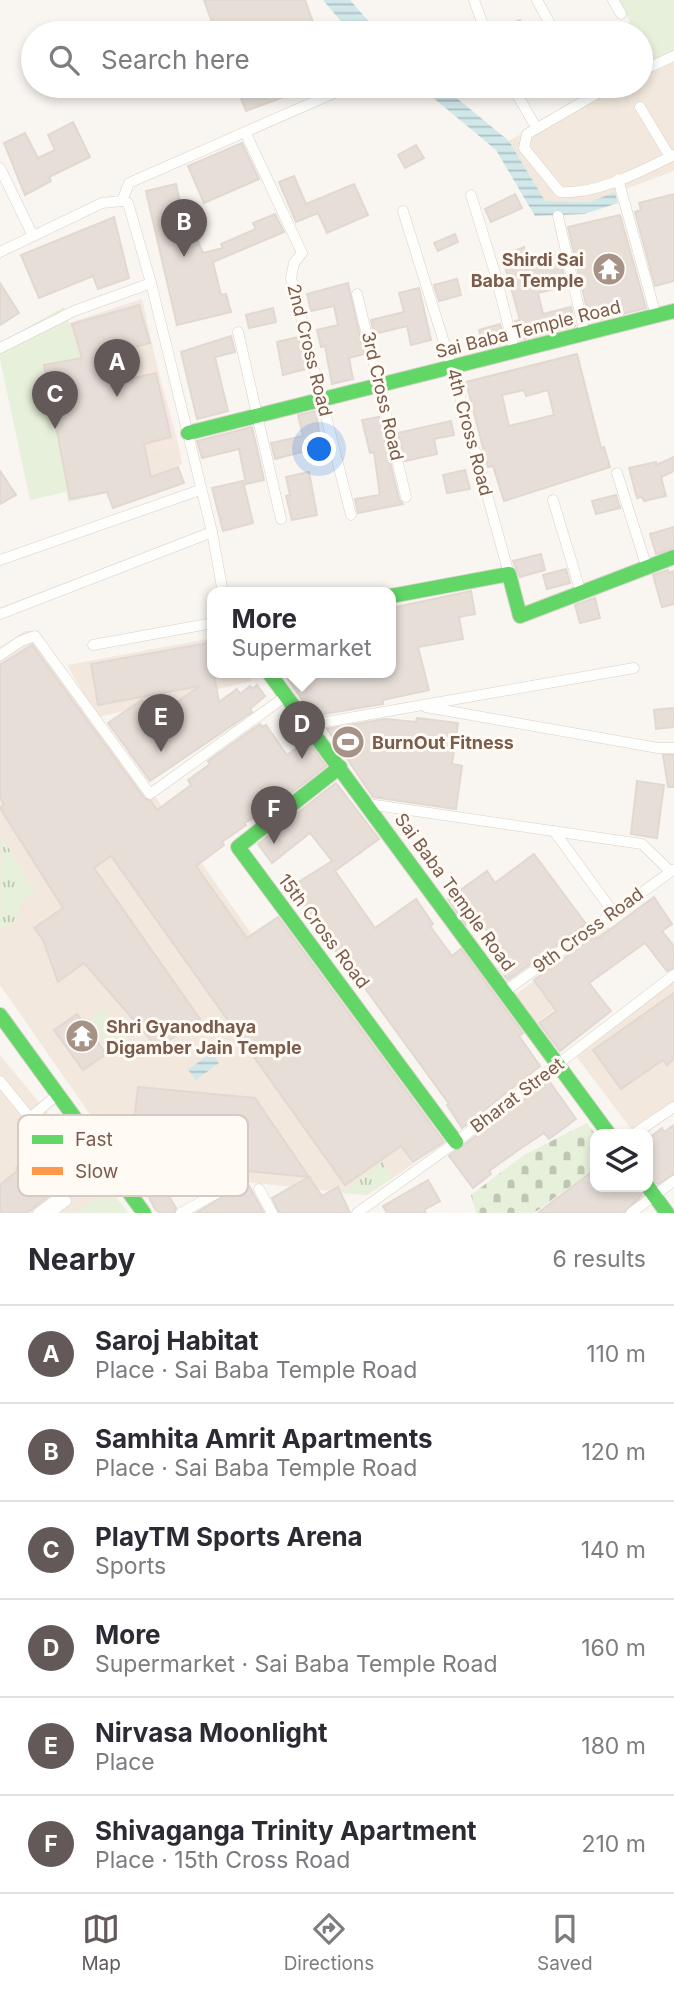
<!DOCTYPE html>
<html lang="en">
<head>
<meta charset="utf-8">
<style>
	body { margin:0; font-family:Inter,sans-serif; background:#f7f7f7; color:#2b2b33 }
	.controls { position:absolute; right:21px; bottom:21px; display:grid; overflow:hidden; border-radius:14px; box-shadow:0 4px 10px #0003 }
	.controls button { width:63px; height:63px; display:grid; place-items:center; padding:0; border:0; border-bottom:2px solid #e1e1e2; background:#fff; color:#2b2b33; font:35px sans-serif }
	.you { position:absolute; left:320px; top:450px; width:24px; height:24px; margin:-18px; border:5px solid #fff; border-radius:50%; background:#1a73e8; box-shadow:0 0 0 10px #1a73e833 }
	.badge { display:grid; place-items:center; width:46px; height:46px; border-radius:50%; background:#625958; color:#fff; font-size:23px; font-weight:700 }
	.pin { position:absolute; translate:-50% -58px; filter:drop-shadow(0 2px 4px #0008) }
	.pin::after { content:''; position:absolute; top:37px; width:24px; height:21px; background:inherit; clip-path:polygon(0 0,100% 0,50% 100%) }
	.popup { position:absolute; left:207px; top:587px; width:189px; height:91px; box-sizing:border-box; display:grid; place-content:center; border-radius:14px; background:#fff; filter:drop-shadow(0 2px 5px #0005); font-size:23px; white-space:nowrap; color:#7c7c81 }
	.popup b { font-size:26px; color:#2b2b33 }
	.popup::after { content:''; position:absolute; left:50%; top:100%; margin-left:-14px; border:14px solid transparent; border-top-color:#fff }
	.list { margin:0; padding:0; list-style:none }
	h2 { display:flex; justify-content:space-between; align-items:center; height:91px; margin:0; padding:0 28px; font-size:30px }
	h2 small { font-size:23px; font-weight:400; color:#7c7c81 }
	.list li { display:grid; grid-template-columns:46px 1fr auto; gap:21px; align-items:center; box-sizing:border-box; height:98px; padding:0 28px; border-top:2px solid #e1e1e2 }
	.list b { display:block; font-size:26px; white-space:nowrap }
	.list p { margin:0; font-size:23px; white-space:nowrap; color:#7c7c81 }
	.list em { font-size:23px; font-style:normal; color:#7c7c81 }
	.icon { flex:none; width:38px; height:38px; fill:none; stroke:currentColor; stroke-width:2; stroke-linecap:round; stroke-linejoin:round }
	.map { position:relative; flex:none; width:674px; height:1213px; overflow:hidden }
	.search { position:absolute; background:#fff; box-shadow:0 4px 10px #0003; left:21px; right:21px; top:21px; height:77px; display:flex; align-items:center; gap:18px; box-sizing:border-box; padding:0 24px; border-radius:38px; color:#7c7c81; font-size:26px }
	.sheet { height:679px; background:#fff }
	nav { display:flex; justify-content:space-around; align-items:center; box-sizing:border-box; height:98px; border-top:2px solid #e1e1e2; background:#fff; font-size:19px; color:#7c7c81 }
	nav a { display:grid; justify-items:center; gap:4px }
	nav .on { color:#625958 }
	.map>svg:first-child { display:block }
	.residential { fill:#f2e8de }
	.commercial { fill:#f6e8e1 }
	.grass { fill:#e7f0db }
	.cemetery { fill:url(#cemetery-stones) }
	.park { fill:url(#park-tufts) }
	.water { fill:url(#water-rules) }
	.building { fill:#e6ded7; stroke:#e2d8d2; stroke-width:2; fill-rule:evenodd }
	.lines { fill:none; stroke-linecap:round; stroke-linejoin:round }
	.street-casing { stroke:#d7d1cb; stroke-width:11 }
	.fast-casing { stroke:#d9d2cb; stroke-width:16 }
	.street { stroke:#fefefd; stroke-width:10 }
	.fast { stroke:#63d668; stroke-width:14 }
	.labels { text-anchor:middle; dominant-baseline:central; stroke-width:6; stroke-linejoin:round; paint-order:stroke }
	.poi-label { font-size:18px; font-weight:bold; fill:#7a5c4d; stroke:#fffaf3; text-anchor:start }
	.street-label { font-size:18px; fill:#7a5c4d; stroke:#fffaf3 }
	.key { fill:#fffaf3; stroke:#d7cbc1; stroke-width:2 }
	.key-label { font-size:19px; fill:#7a5c4d }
</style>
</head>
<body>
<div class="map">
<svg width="674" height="1213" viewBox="0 0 674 1213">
	<defs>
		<pattern id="cemetery-stones" width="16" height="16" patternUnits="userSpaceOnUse" patternTransform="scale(1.75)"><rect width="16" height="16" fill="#e7f0db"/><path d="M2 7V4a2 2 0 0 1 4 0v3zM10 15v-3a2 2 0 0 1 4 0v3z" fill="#c0c6b4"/></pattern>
		<pattern id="park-tufts" width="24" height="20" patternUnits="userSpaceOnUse" patternTransform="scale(1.75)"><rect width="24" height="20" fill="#e7f0db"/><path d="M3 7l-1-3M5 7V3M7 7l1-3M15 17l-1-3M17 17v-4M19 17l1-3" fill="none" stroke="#c0c6b4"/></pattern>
		<pattern id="water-rules" width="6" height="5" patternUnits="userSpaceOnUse" patternTransform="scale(1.75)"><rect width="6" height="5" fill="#d0e8ea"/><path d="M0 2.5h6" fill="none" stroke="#aebfc0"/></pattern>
	</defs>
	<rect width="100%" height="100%" fill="#f9f5f0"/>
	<g class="residential">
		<path d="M674,53V171L591,202L545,201L509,141L605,86H641V69Z"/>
		<path d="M142,299L157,366L134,375L152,450L178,443L182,464L108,493L69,323Z"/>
		<path d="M25,631H38L89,703L67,665L213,638V673H246L252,681L99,717L413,1164L367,1195L128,1169L0,985V647Z"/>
		<path d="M609,927L629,955L536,1023L515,995Z"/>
		<path d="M674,981V1113L645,1134H635L576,1056Z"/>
		<path d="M0,1055L110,1189L76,1213H0Z"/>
	</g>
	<path class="commercial" d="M157,366L178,443L152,450L134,374Z"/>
	<g class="grass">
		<path d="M619,0H674V53L641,69V33H612L630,22Z"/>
		<path d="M64,307L82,366L108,493L68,502L66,492L30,500L0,359V343Z"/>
		<path d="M104,1009L133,1045L119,1057L90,1020Z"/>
		<path d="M110,1189L128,1213H76Z"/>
	</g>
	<path class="cemetery" d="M587,1123L595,1134V1168L534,1213H476L471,1195L524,1155Z"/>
	<g class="park">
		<path d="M2,837L35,892L21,902L16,920L0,930Z"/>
		<path d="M382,1162L393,1178L367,1195L343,1193Z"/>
	</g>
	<g class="water">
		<path d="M323,0H350L379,33H351Z"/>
		<path d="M419,86H442L509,141L545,201L590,202L615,192L618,203L584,214L535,216L496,150Z"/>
		<path d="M212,1052L219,1063L196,1080L188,1070Z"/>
	</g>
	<g class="building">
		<path d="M204,0H305L317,33H216Z"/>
		<path d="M520,20L525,33H493V32Z"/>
		<path d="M236,86H289L292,94L246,111Z"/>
		<path d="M73,122L90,157L49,177L51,181L25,195L4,143L25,133L38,158L55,150L48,135Z"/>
		<path d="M242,143L259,179L204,203L188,166Z"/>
		<path d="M416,145L424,158L405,168L398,155Z"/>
		<path d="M294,176L306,204L354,184L368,215L327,233L318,213L296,222L279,182Z"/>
		<path d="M176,184L183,216H187L203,253L223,248L221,244L256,229L253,223L275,214L284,232L213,262L221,295L226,294L231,312L177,325L146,191Z"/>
		<path d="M515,194L522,208L491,222L485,209Z"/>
		<path d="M674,194V281L655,286L635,212L641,210L639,203Z"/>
		<path d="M620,215L646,308L590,322L568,227Z"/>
		<path d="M114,217L129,278L98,289L93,276L39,298L21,255Z"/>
		<path d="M455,234L458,242L438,251L434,243Z"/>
		<path d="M524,247L528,262L559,254L566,286L538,293L543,314L571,307L575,326L520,340L515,321L520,320L502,256Z"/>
		<path d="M457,279L461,295L439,301L434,285Z"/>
		<path d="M0,283L19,313L0,325Z"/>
		<path d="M348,283L364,354L349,358L353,379L332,384L325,346L321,347L317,330L338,325L334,306L311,311L307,294Z"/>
		<path d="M419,288L431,340L411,345L407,326L374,334L371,320L404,312L399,293Z"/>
		<path d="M139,305L150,343L124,350L130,379L156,373L171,437L144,444L151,477L178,467L184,483L113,508L107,492L70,499L44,365L82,358L72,324Z"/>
		<path d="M273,308L276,322L249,328L246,315Z"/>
		<path d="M500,324L505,343L484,349L479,330Z"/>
		<path d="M231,336L235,352L215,357L228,411L197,419L181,352Z"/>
		<path d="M298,337L306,369L283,375L277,342Z"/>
		<path d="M577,354L601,448L604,447L610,467L504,501L493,466L488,467L466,382ZM524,390L526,396L548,390L554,415L509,426L502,395Z"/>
		<path d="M316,411L321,447L275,459L271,443L303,436L298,415Z"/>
		<path d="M379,417L399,499L403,504L358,513L355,499L380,495L374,452L370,453L362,420Z"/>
		<path d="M451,421L454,435L434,439L437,454L405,461L398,433Z"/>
		<path d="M252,427L264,480L246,484L239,449L202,458L197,441Z"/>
		<path d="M674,457V471L661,477L666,496L644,501L642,497L637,498L629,468L656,462V465Z"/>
		<path d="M465,470L470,489L447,493L443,475Z"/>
		<path d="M0,471L16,495L0,504Z"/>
		<path d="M309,472L317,515L292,520L286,496L290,495L286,477Z"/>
		<path d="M243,481L253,523L223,531L212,488Z"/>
		<path d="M616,495L620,508L596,514L592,501Z"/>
		<path d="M674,527V548L656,554L650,534Z"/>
		<path d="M541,554L545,570L520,577L513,561Z"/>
		<path d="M566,569L570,583L547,589L543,575Z"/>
		<path d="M668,570L669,573L674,571V604L662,607L653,575Z"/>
		<path d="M471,591L475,614L459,617L463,639L418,647L429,690L383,700V704L313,716L288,679L298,673H391V608Z"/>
		<path d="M595,598L600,618L580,623L575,605Z"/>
		<path d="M208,643L219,702L237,689L240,694L250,686L253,689L257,685L265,696L250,709L252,712L150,781L108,723L142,700L153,718L200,686L98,705L91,664Z"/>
		<path d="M32,645L144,798L151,801L157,810L191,785L188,780L210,764L208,761L260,724L262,727L266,725L287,755L307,740L326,766L272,808L244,823L246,825L222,842L224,845L196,866L247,938L278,917L444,1142L413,1162L401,1146L345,1185L111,856L94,868L200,1019L158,1048L84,963L58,982L43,940L34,928L63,908L0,808L4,804L0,798V665Z"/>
		<path d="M674,708V727L656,729L654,710Z"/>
		<path d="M417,718L458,723L452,764L462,766L456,809L373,797L327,729L385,719L416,722Z"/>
		<path d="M663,755H674V787H668Z"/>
		<path d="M637,781L664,785L657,838L631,834Z"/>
		<path d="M336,783L379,839L335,871L375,928L416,899L433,924L430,926L452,956L461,949L523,1033L519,1036L540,1066L462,1128L447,1105L449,1104L359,980L356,982L341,962L342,960L292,886L332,861L310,833L272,863L258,844Z"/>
		<path d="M534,854L586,924L508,980L499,968L509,961L477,917L466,925L448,899L487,871L495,883Z"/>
		<path d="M654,897L672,924L662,931L674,946V968L667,971L645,943L589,983L611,1011L560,1051L539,1023L556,1011L534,980L595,936L597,939Z"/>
		<path d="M674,993V1059L667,1065L663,1060L621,1089L593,1050Z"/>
		<path d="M77,1014L106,1054L83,1070L54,1030Z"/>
		<path d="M549,1081L576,1119L549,1139L544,1133L517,1151L489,1171L491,1174L473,1188L449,1156Z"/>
		<path d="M138,1087L255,1098L322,1196L338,1187L350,1213H279L272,1198L309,1177L130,1160Z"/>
		<path d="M674,1125V1174L658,1184L648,1177V1139L662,1128L664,1132Z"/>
		<path d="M33,1151L46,1167L38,1173L51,1194L27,1213H0V1185L18,1170L16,1168L24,1162L23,1159Z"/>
		<path d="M149,1163L176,1208L174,1213H160L155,1209L147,1193L141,1186L138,1188L128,1175Z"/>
		<path d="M595,1169V1187H610L616,1194L626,1187H639L642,1195L624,1213H538Z"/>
		<path d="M242,1173L264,1213H196L228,1193L223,1184Z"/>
		<path d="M428,1180L440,1201L424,1210L426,1213H387L383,1206Z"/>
	</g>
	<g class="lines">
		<defs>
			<g id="street">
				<path d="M474,0L486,33"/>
				<path d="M537,0L555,33"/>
				<path d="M613,0L621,14"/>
				<path d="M641,71L674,56"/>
				<path d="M512,86L533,122"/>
				<path d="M583,86L586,91"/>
				<path d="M610,86L527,134L524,148L560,192C597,195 641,171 674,155"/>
				<path d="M640,107L670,157"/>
				<path d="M246,134L302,253L294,263L291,278L351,515"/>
				<path d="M0,168L33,236"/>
				<path d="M618,179L656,316"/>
				<path d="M471,195L495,273L515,352"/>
				<path d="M122,201L128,203L151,283L212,532L223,593"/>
				<path d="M122,201L129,183L350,86"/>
				<path d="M403,211L452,368L509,574"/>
				<path d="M558,216L585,335"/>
				<path d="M0,252L102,203L122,201"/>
				<path d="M357,294L406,497"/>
				<path d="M238,332L281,519"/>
				<path d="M0,348L74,311L151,283"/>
				<path d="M617,473L647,568"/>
				<path d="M553,500L581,593"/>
				<path d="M0,560L200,490"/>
				<path d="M0,614L212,532"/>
				<path d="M93,645L213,623"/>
				<path d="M0,655L21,641L35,636L150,794L286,696"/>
				<path d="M426,707L658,748H674"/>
				<path d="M309,725L634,668"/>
				<path d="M368,804L642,844L669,870"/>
				<path d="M554,831L613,912"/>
				<path d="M504,992L673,870"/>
				<path d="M0,1081L30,1118L72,1188L38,1213"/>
				<path d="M30,1118L58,1094"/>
				<path d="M634,1134L674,1107"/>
				<path d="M259,1189L272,1213"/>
				<path d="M50,1213L66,1201"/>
				<path d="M181,1213L219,1192"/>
				<path d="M357,1213L456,1142L674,975"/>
				<path d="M631,1213L674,1181"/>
			</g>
			<g id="fast">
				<path d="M188,433L674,311"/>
				<path d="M391,596L509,574L520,616L674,557"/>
				<path d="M269,673L609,1134"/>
				<path d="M340,767L238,847L456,1142"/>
				<path d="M0,1015L144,1213"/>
				<path d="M648,1187L667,1213"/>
			</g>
		</defs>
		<use href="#street" class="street-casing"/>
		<use href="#fast" class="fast-casing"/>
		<use href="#street" class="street"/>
		<use href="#fast" class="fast"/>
	</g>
	<defs>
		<symbol id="temple-disc" viewBox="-11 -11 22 22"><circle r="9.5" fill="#a69286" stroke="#fffaf3"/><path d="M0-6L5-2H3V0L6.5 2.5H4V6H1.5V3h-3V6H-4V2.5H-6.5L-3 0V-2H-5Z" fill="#fff"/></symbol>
		<symbol id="stadium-disc" viewBox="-11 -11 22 22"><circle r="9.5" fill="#a69286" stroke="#fffaf3"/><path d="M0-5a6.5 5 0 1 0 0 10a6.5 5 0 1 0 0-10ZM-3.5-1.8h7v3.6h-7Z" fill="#fff"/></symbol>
	</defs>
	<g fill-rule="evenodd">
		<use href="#temple-disc" x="590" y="250" width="38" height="38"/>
		<use href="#stadium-disc" x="329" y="723" width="38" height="38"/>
		<use href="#temple-disc" x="63" y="1017" width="38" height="38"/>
	</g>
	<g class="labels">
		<g class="poi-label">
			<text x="584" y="259" text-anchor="end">Shirdi Sai<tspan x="584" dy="21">Baba Temple</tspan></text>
			<text x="372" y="742">BurnOut Fitness</text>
			<text x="106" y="1026">Shri Gyanodhaya<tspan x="106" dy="21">Digamber Jain Temple</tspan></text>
		</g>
		<g class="street-label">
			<text transform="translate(528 329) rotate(-14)">Sai Baba Temple Road</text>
			<text transform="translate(310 350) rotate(76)">2nd Cross Road</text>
			<text transform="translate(383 396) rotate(77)">3rd Cross Road</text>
			<text transform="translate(470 432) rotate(75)">4th Cross Road</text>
			<text transform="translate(455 892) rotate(54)">Sai Baba Temple Road</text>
			<text transform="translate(588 930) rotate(-36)">9th Cross Road</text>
			<text transform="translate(324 931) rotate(53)">15th Cross Road</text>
			<text transform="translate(517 1095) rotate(-37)">Bharat Street</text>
		</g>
	</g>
	<rect x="18" y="1115" width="230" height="81" rx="10" class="key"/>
	<rect x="32" y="1135" width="31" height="9" fill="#63d668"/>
	<rect x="32" y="1167" width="31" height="8" fill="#ff974d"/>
	<g class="key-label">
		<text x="75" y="1146">Fast</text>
		<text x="75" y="1178">Slow</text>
	</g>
</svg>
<div class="controls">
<button><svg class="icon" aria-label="layers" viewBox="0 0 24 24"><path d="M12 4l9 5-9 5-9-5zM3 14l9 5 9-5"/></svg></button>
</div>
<div class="you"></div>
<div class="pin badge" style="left:117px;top:397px">A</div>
<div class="pin badge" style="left:184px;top:257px">B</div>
<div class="pin badge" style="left:55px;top:429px">C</div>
<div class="pin badge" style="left:302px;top:759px">D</div>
<div class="popup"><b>More</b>Supermarket</div>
<div class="pin badge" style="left:161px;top:752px">E</div>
<div class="pin badge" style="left:274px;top:844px">F</div>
<div class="search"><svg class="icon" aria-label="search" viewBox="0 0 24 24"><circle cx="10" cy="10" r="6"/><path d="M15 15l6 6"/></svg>Search here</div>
</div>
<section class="sheet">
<h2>Nearby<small>6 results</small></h2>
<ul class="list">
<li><span class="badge">A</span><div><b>Saroj Habitat</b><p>Place · Sai Baba Temple Road</p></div><em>110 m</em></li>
<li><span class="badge">B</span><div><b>Samhita Amrit Apartments</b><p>Place · Sai Baba Temple Road</p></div><em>120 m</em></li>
<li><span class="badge">C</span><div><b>PlayTM Sports Arena</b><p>Sports</p></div><em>140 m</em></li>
<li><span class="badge">D</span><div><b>More</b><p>Supermarket · Sai Baba Temple Road</p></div><em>160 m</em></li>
<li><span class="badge">E</span><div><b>Nirvasa Moonlight</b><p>Place</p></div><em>180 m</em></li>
<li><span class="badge">F</span><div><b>Shivaganga Trinity Apartment</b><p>Place · 15th Cross Road</p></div><em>210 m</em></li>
</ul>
</section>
<nav>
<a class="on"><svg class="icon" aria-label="map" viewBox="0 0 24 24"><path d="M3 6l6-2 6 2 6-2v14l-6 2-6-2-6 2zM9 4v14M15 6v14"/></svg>Map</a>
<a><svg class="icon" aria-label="directions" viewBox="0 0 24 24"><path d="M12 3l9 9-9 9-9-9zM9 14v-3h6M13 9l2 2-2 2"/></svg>Directions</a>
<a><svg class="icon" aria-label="saved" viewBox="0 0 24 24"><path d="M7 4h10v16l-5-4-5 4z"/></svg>Saved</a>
</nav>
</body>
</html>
